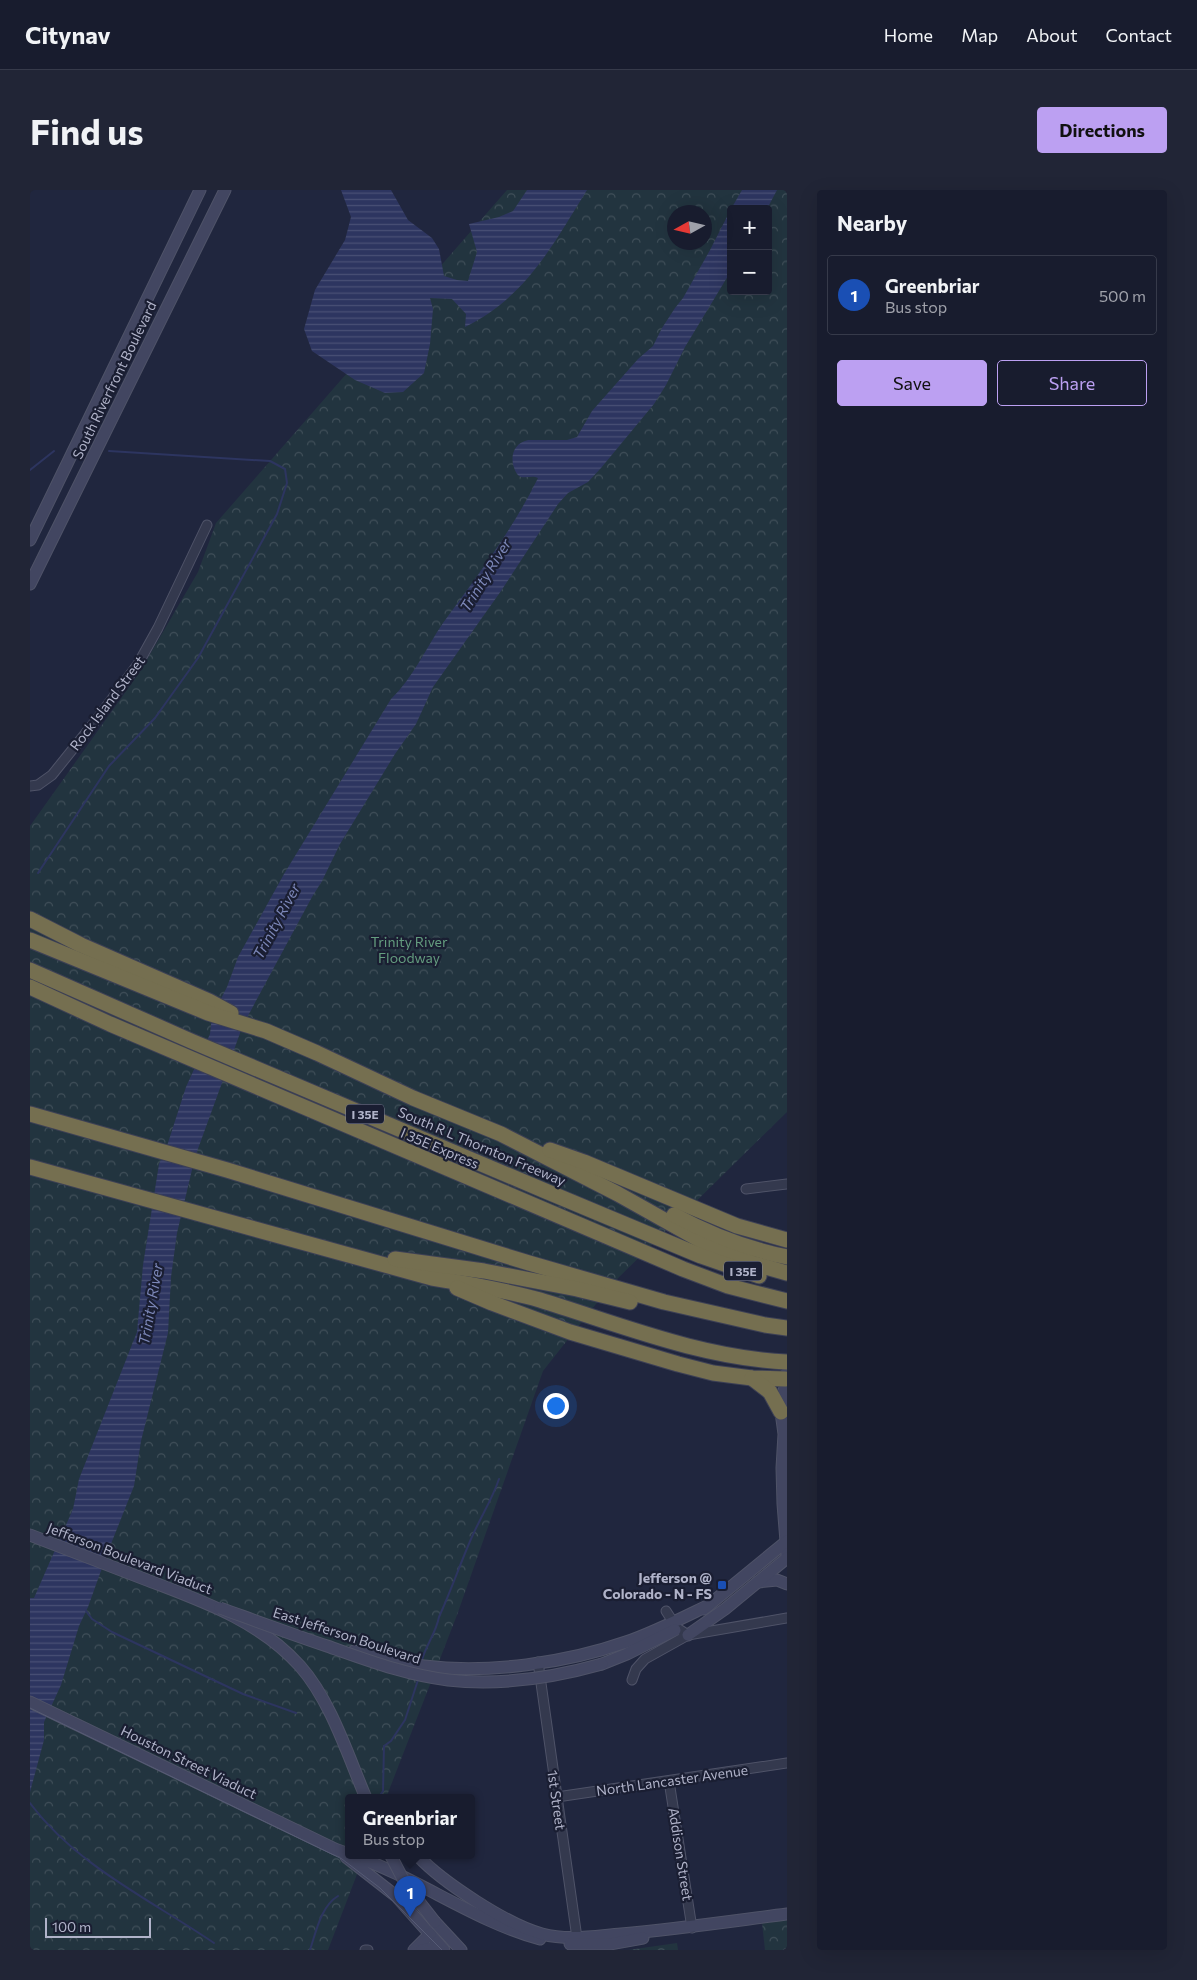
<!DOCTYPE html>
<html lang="en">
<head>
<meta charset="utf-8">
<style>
	body { margin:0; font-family:Commissioner,sans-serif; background:#212536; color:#f1f3f6 }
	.controls { position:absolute; right:15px; top:15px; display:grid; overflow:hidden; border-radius:5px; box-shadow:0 5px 20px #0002 }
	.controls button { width:45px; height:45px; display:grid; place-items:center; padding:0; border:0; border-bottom:1px solid #363a4a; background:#181c2e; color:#f1f3f6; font:25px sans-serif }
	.compass { position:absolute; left:637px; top:15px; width:45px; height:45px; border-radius:50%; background:#181c2e; box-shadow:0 5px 20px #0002; rotate:262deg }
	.scale { position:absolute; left:15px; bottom:12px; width:106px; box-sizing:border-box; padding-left:5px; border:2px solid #b0b3c9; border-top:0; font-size:14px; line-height:18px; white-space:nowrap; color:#b0b3c9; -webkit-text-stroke:4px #1a1e32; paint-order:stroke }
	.you { position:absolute; left:525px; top:1215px; width:18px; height:18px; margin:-12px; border:4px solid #fff; border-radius:50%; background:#1a73e8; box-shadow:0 0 0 8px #1a73e833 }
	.badge { display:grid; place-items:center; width:32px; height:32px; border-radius:50%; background:#bca0f2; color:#fff; font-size:16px; font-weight:700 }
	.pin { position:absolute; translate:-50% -41px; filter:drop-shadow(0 1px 2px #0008) }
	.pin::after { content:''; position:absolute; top:26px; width:18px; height:15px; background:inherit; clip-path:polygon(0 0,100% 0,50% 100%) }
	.popup { position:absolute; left:315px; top:1604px; width:130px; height:65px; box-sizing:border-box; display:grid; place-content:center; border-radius:5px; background:#181c2e; filter:drop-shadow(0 1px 4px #0005); font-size:16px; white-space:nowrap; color:#9fa1aa }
	.popup b { font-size:19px; color:#f1f3f6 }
	.popup::after { content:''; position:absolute; left:50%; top:100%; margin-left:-10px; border:10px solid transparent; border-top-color:#181c2e }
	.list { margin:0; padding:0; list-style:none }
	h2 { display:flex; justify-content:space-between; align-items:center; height:65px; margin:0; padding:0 20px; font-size:21px }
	h2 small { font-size:16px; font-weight:400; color:#9fa1aa }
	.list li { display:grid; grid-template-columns:32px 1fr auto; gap:15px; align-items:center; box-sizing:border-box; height:80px; margin:0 10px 10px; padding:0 10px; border:1px solid #363a4a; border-radius:5px }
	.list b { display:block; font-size:19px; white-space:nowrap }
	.list p { margin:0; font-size:16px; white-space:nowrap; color:#9fa1aa }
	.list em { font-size:16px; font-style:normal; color:#9fa1aa }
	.actions { display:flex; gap:10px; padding:15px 20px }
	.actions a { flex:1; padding:11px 0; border:1px solid #bca0f2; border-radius:5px; text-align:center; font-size:18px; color:#bca0f2 }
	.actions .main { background:#bca0f2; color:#111 }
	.map { position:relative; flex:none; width:757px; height:1760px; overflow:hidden; border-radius:5px }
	header { display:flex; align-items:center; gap:30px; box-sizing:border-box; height:70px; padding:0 25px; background:#181c2e; border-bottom:1px solid #363a4a }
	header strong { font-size:24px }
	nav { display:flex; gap:28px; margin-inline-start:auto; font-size:18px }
	.intro { display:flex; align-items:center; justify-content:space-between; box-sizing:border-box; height:120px; padding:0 30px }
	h1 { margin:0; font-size:35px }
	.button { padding:12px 22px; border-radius:5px; background:#bca0f2; color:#111; font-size:18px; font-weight:700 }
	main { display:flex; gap:30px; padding:0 30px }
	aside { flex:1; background:#181c2e; border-radius:5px; box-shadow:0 5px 20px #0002 }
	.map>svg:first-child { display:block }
	.forest { fill:url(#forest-crowns); fill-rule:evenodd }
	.water { fill:url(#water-rules) }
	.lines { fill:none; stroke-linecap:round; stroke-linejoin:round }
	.stream { stroke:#2d3560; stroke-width:2 }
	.street-casing { stroke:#4f5368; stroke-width:11 }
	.secondary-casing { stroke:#4f5368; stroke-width:13 }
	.highway-casing { stroke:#3d4055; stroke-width:17 }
	.street { stroke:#34394e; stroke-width:9 }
	.secondary { stroke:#424661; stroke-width:11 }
	.highway { stroke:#756f50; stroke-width:15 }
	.tram { stroke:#565b75; stroke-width:1 }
	.secondary-bridge-casing { stroke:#4f5368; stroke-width:13; stroke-linecap:butt }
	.secondary-bridge { stroke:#424661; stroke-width:11 }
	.transit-dot { fill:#1a4fb4; stroke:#1a1e32; stroke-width:2 }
	.labels { text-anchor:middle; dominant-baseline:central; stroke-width:4.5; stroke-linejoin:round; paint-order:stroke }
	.shield { fill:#1a1e32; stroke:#83869c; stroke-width:1 }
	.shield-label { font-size:12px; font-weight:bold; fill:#b0b3c9 }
	.street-label { font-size:14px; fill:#b0b3c9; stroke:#1a1e32 }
	.park-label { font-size:14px; fill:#649d7f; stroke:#1a1e32 }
	.poi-label { font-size:14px; font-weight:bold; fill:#b0b3c9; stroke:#1a1e32; text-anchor:end }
	.water-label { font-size:15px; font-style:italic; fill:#7c87b8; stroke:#1a1e32 }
</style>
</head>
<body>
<header>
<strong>Citynav</strong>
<nav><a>Home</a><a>Map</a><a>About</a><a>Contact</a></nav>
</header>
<div class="intro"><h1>Find us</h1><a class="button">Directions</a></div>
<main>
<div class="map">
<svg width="757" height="1760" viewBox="0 0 757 1760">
	<defs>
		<pattern id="forest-crowns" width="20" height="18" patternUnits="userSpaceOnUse" patternTransform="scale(1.25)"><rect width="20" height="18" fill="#22343f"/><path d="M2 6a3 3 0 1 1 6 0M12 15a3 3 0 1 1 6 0" fill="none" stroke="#404f59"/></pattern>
		<pattern id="water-rules" width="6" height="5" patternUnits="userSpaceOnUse" patternTransform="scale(1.25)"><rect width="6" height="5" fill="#2d3560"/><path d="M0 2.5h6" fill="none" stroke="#495075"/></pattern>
	</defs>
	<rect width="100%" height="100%" fill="#20263e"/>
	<g class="forest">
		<path d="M477,0H757V922L581,1095L513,1181L427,1425L356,1608H319V1666H334L298,1760H0V636L109,483L168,382L186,333ZM701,19H738V101H701ZM644,22H674V52H644Z"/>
		<path d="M757,1730V1760H735L732,1733Z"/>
		<path d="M647,1753L648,1760H598Z"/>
	</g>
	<g class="water">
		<path d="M311,0H361L378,30L402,48L409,59L414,86L427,90L438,91L447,62L439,34L469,27L483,21L497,0H557C523,55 495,108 435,137L436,124L422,109L400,108L403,119L400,154L394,183L373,202L355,203L325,190L282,161L274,139L285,100L315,50L321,27Z"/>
		<path d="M712,0H747L737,19H701Z"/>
		<path d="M701,19V81L655,157L636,195L624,214L571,278L558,292L538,303L528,314L471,401L403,497L386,534L365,564L310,654L292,691L282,707L213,835L165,967L147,1043L141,1087L138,1143L111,1251L104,1296L77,1364L58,1417L49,1436L31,1495L14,1532V1550L0,1602V1408H4L43,1319L49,1289L107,1142L113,1075L129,974L136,959L156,897L180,844L182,826L197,797L208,767L254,684L361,509C383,488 396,458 413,433C447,386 482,341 508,288C501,284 493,291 487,284C479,271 481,254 498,250H537L547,247L562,221L608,169L623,156L632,138L645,118L653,108L680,60Z"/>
	</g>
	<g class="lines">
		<g class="stream">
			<path d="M0,280L24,261"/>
			<path d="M8,683L79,576L125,528L168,468L247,324L257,293L255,279L240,271L79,261"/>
			<path d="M56,1421L62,1429L82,1442L213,1504L266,1523"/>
			<path d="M392,1470C396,1455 406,1443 409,1427C421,1401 430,1374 441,1349C450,1328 462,1310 469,1289"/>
			<path d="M354,1556L361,1551L375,1530L388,1490"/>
			<path d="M348,1608L353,1601L354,1556"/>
			<path d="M0,1613C47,1676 121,1710 184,1753"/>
			<path d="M280,1760C286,1742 291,1716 308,1706"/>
		</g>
		<defs>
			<g id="street">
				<path d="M0,596L8,595L22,585L67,529L108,474L128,438L177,335"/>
				<path d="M716,999L757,994"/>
				<path d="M636,1421L647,1438L658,1445"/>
				<path d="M508,1472L547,1748"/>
				<path d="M602,1490L606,1479L615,1469L658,1445L757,1428"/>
				<path d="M639,1591L662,1738"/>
				<path d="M527,1607L757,1573"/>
				<path d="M335,1760H338"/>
			</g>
			<g id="secondary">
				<path d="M0,350L170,0"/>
				<path d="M0,394L195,0"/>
				<path d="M757,1182L751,1222L754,1244L752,1278L753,1314L757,1364"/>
				<path d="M0,1345C39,1360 78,1375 117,1390C172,1411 230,1431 270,1476C301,1511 318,1566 336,1608"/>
				<path d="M728,1392L747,1390L757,1394"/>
				<path d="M674,1419L757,1351"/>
				<path d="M658,1445L695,1419L757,1368"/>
				<path d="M324,1461C347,1466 370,1473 394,1476C458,1484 536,1473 596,1452C625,1442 652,1428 679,1415"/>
				<path d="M572,1474L597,1464L645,1440"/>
				<path d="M0,1512L305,1659L319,1664"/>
				<path d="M324,1666C388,1688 444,1731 510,1749"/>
				<path d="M388,1666C412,1692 478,1735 512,1744C538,1751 565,1746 591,1744C647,1739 702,1731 757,1724"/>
				<path d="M316,1667L366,1706L414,1760"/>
				<path d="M405,1732L431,1760"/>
				<path d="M540,1754H580L613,1748"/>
				<path d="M384,1760L400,1744"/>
				<path d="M392,1760L401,1758L405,1760"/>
			</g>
			<g id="highway">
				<path d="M0,729L51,755L179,811L201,823"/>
				<path d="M0,750L178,823L236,841L287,863L383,908L471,944L588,1004L677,1054L722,1073L757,1083"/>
				<path d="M0,780L161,851L513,1000L671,1066L729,1086"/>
				<path d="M0,797L80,834L653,1079L698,1096L757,1111"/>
				<path d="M0,924L197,980L499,1073L634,1112L735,1135L757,1138"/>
				<path d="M520,960L554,972L707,1036L757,1050"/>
				<path d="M0,977L402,1088C439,1094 475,1100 510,1110C591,1135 672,1168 757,1172"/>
				<path d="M644,1025C679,1044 718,1059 757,1067"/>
				<path d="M365,1069L454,1081L547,1099L600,1112"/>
				<path d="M427,1098L462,1113L540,1142L648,1174L683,1183L722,1188L755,1189"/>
				<path d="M722,1188L740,1202L751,1222"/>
			</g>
		</defs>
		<use href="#street" class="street-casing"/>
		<use href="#secondary" class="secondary-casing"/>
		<use href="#highway" class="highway-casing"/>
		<use href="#street" class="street"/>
		<use href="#secondary" class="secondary"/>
		<use href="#highway" class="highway"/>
		<path class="tram" d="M0,1518L312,1669L350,1698L412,1760"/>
		<defs>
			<g id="secondary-bridge">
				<path d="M190,1418C226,1431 261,1444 297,1456C337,1470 376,1485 418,1490C470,1496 522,1488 572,1474"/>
				<path d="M361,1666L376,1695L405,1732"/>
			</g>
		</defs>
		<use href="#secondary-bridge" class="secondary-bridge-casing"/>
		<use href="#secondary-bridge" class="secondary-bridge"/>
	</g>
	<rect class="transit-dot" x="687" y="1390" width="10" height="10" rx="2.5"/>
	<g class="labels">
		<g class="shield">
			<rect x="316" y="914.5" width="38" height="19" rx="4"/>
			<rect x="694" y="1071.5" width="38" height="19" rx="4"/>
		</g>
		<g class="shield-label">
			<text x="335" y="924">I 35E</text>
			<text x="713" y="1081">I 35E</text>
		</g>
		<g class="street-label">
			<text transform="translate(84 190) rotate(-64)">South Riverfront Boulevard</text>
			<text transform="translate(77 513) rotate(-53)">Rock Island Street</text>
			<text transform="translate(452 956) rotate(23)">South R L Thornton Freeway</text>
			<text transform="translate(410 958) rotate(23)">I 35E Express</text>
			<text transform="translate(100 1368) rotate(21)">Jefferson Boulevard Viaduct</text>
			<text transform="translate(317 1445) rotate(18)">East Jefferson Boulevard</text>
			<text transform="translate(159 1572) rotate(26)">Houston Street Viaduct</text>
			<text transform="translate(642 1590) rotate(-8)">North Lancaster Avenue</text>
			<text transform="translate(527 1610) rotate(82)">1st Street</text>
			<text transform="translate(651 1664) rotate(81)">Addison Street</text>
		</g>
		<g class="park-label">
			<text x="379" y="751">Trinity River<tspan x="379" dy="16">Floodway</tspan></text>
		</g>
		<g class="poi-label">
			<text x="682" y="1387">Jefferson @<tspan x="682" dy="16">Colorado - N - FS</tspan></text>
		</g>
		<g class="water-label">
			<text transform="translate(455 385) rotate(-58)">Trinity River</text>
			<text transform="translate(246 731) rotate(-62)">Trinity River</text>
			<text transform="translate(120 1114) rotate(-80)">Trinity River</text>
		</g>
	</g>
</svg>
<div class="controls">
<button>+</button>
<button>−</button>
</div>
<svg class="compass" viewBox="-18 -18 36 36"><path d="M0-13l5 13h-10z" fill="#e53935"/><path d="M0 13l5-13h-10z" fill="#9fa1aa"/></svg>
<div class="scale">100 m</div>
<div class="you"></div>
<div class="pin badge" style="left:380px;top:1727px;background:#1a4fb4">1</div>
<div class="popup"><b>Greenbriar</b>Bus stop</div>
</div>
<aside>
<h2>Nearby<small></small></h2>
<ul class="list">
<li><span class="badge" style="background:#1a4fb4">1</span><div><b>Greenbriar</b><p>Bus stop</p></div><em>500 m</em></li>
</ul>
<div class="actions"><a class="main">Save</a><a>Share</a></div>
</aside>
</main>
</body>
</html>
